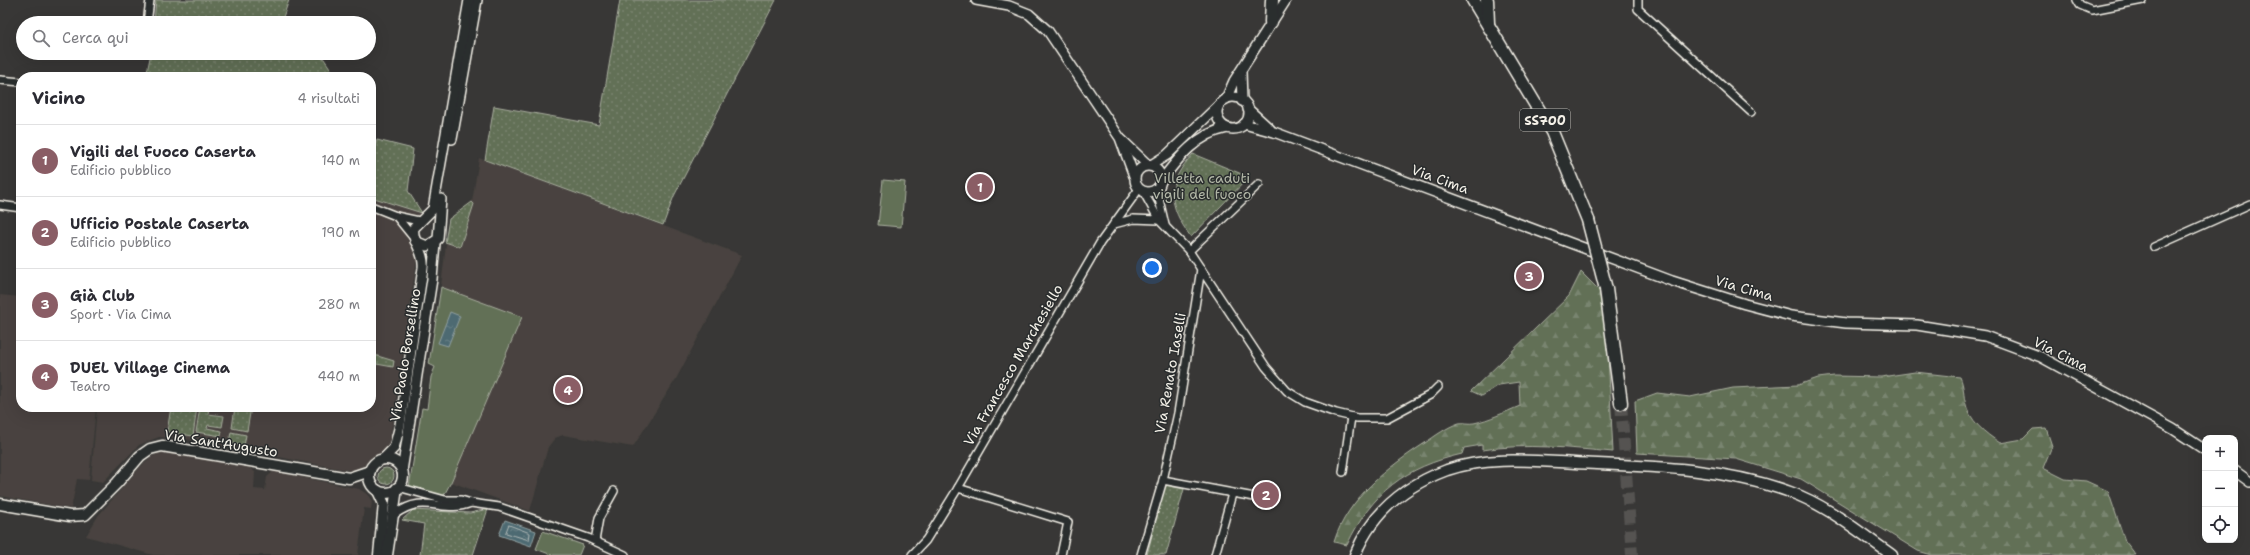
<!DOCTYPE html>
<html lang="it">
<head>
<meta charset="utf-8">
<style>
	body { margin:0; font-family:"Shantell Sans",sans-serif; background:#f7f7f7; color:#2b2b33 }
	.controls { position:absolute; right:12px; bottom:12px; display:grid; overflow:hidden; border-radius:8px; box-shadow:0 4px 16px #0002 }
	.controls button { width:36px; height:36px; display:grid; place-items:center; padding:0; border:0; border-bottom:1px solid #e1e1e2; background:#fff; color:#2b2b33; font:20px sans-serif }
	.you { position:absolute; left:1152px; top:268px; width:14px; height:14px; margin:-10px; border:3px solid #fff; border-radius:50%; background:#1a73e8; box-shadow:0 0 0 6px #1a73e833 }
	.badge { display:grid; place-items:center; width:26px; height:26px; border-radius:50%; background:#8a5d65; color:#fff; font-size:13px; font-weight:700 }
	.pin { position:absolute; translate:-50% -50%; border:2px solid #fff; box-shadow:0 1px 4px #0006 }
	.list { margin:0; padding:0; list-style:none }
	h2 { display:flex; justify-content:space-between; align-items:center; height:52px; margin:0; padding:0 16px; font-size:17px }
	h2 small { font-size:13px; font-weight:400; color:#7c7c81 }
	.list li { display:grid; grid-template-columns:26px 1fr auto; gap:12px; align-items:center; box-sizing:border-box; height:72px; padding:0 16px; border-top:1px solid #e1e1e2 }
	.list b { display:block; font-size:15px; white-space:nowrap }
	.list p { margin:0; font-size:13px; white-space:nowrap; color:#7c7c81 }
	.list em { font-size:13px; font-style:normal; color:#7c7c81 }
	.icon { flex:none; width:22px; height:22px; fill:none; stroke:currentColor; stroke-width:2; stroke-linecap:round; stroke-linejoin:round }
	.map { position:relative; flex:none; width:2250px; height:555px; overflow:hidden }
	.search { position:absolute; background:#fff; box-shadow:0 4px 16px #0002; left:16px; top:16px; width:360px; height:44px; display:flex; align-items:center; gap:10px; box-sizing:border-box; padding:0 14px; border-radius:22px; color:#7c7c81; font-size:15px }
	.panel { position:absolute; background:#fff; box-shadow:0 4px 16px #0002; left:16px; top:72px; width:360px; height:340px; border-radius:16px }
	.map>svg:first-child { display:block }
	.built { fill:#48433f }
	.grass { fill:url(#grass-dots); stroke:#abb0a0 }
	.forest { fill:url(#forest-firs); stroke:#abb0a0 }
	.pitch { fill:#627057; stroke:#abb0a0 }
	.water { fill:url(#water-ripples); stroke:#90a0a1 }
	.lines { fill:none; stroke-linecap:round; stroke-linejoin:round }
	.shore { stroke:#b2bbb9; stroke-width:1 }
	.trunk-tunnel { stroke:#545351; stroke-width:12; stroke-dasharray:12 6; stroke-linecap:butt }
	.minor-casing { stroke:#f4f1e8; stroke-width:10 }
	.tertiary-casing { stroke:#f4f1e8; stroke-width:12 }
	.secondary-casing { stroke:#f4f1e8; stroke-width:13 }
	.trunk-casing { stroke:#f4f1e8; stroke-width:15 }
	.minor { stroke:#2a2d2e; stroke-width:7 }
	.tertiary { stroke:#2a2d2e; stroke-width:9 }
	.secondary { stroke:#2a2d2e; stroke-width:10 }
	.trunk { stroke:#2a2d2e; stroke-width:12 }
	.trunk-bridge-casing { stroke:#f4f1e8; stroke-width:15; stroke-linecap:butt }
	.trunk-bridge { stroke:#2a2d2e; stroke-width:12 }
	.labels { text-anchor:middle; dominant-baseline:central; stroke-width:3; stroke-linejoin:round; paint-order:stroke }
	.shield { fill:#2a2d2e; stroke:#b7b6b0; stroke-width:1 }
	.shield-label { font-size:13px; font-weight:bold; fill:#f4f1e8 }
	.park-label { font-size:14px; fill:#b2b7a7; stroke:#2a2d2e }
	.street-label { font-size:14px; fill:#f4f1e8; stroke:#2a2d2e }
</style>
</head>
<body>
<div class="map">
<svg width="2250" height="555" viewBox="0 0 2250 555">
	<defs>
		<pattern id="grass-dots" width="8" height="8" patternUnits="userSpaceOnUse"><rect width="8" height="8" fill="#627057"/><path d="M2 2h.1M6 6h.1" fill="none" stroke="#79856f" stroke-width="1.8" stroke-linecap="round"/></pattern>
		<pattern id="forest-firs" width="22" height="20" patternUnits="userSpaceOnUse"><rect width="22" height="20" fill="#627057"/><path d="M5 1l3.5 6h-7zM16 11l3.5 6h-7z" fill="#79856f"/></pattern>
		<pattern id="water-ripples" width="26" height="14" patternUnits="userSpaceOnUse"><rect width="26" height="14" fill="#4e6a72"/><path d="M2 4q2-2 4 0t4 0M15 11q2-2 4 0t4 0" fill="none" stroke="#688086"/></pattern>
	</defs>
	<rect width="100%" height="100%" fill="#383736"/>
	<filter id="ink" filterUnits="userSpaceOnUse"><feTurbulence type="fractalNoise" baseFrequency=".025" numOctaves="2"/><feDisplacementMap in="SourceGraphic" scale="8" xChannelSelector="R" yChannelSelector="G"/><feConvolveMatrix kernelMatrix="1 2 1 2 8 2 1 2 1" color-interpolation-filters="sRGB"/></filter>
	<g filter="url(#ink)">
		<g class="built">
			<path d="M479,158L742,255L676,379L633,447L563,435L555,438L548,447L530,511L451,482L522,317L441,287L449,219L472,202Z"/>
			<path d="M371,197L422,213L414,218L406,237L415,251L417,259L389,447L381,454L371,458L363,468L356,472L186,439L159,437L139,445L103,482L91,480L97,407H371Z"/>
			<path d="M0,295L21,297V407H96L89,480L77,479L71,509L0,496Z"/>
			<path d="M162,452L249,467L255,472L254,489L265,490L267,477L274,471L359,489L367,494L372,501L371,509L364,508L358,555H153L86,536L98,516L139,468L152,456Z"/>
		</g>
		<g class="grass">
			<path d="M156,0H289L281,23H154Z"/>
			<path d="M620,0H776L674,196L663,225L485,160L494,106L599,125Z"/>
			<path d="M151,53H284L302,59L305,54L311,56L320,53L336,77L314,75V77H146Z"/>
			<path d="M377,140L413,149L408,191L422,213L371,197V161Z"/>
			<path d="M1193,154L1249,177L1191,237C1167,205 1166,183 1193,154Z"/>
			<path d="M472,202L474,204L460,247L445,242L449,219Z"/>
			<path d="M371,354L394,361L393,367L371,363Z"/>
			<path d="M171,407H197L193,436L167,432Z"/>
			<path d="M200,407H209L208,414L224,416L222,427L208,425L207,428L222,431L221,436L196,432Z"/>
			<path d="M235,407H251L247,431L232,428Z"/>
			<path d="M231,432L246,435L244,446L229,443Z"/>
			<circle cx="386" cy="476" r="8"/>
			<path d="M1165,485L1184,489L1166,555H1147Z"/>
			<path d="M488,509L473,555H420L424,524L402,520L413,510L470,513Z"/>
		</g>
		<g class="forest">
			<path d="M1581,272L1599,290L1602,306L1608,354L1613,452C1569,448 1526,443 1482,450V445L1464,448L1462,454C1405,467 1372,492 1347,545L1334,542C1347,499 1388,467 1425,443C1435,436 1447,427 1459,423C1464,422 1469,424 1474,423C1489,420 1505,412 1520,406L1519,382L1499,385L1482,396L1471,391L1569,296Z"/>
			<path d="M1915,372L1960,377C1964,386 1963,392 1965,401C1969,421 1985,433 2000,443L2023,439L2033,429L2046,428L2052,446L2043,468L2065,479L2086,481L2108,491L2125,541L2136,555H1932L1918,551L1801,479L1736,459L1637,453L1635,401L1657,393L1690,397L1733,388L1798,385L1818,378L1834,376L1881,377Z"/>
		</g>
		<g class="pitch">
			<path d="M883,180L905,182L901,227L878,225Z"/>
			<path d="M441,287L522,317L451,482L443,497L409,487L422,408L427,409L431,377L435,367L429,364Z"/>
			<path d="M543,531L583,545L579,555H552L536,549Z"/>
		</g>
		<g class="water">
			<path d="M450,312L460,316L448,346L438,343Z"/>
			<path d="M505,520L536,531L531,546L499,535Z"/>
		</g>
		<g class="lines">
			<path class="shore" d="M509,525L530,533L529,540L506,533Z"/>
			<path class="trunk-tunnel" d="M1621,403L1632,555"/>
			<defs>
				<g id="minor">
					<path d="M1638,0V9L1751,112"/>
					<path d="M2077,0L2080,5L2092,10L2143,0"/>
					<path d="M147,23L150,0"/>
					<path d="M0,80L21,82"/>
					<path d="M1160,184L1159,199L1165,225"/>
					<path d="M1143,191L1159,220L1189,251L1266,367L1287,391L1305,402L1336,413L1357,418H1387L1430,395L1438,387"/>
					<path d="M0,205L21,208"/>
					<path d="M371,206L396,216L419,221"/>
					<path d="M396,216L413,237"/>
					<path d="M1114,224L1133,219L1159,220"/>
					<path d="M2154,247L2250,204"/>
					<path d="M1189,251L1259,184"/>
					<path d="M1343,472L1351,417"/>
					<path d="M1163,480L1265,499"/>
					<path d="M398,487L445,500H461L471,503L499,507L588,538L625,555"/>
					<path d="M958,488L1068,522L1061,555"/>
					<path d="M394,515C426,491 442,515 471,503"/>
					<path d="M595,541L599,518L614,491"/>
					<path d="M912,555L926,540L958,488L1100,243L1139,189"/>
					<path d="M1141,555L1163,480L1178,413L1201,269"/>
					<path d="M1215,555L1232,494"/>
				</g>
				<g id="tertiary">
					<path d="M976,0L1009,6L1029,14L1048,31L1120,138L1134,176"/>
					<path d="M1241,71L1242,101"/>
					<circle cx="1233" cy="113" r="16"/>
					<path d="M1226,99L1234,81L1286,0"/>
					<path d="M1248,109L1270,129"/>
					<path d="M1244,124L1274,132L1672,281L1745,304L1791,316L1846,323L1917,325L1985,336L2041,357L2173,429L2205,450"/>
					<path d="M452,139L477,0"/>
					<path d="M1122,140L1148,165"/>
					<path d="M1151,165L1167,155L1218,106"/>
					<circle cx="1148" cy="179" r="13"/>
					<path d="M1161,181C1179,157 1197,134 1227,128"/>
					<path d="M415,241L427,246L438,239L441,199"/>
					<path d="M383,459L394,448L400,425L423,268C425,251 411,242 414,228L433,209L469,0"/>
					<path d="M402,471L432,279L435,243"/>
					<path d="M2235,471L2250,482"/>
				</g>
				<g id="secondary">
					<circle cx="386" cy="476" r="17"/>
					<path d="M378,491L384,504L379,555"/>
					<path d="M0,504L70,516L85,515L117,483L140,456L150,449L162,446L349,478L370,471"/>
					<path d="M387,555L397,488"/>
					<path d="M1355,555C1372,512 1404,486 1447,470C1488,456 1533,461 1575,463C1647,466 1721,467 1790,492C1827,505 1860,533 1892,555"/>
				</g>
				<g id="trunk">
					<path d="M1473,0L1552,132L1588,220"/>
					<path d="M1487,0L1488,23"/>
					<path d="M1271,22L1272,0"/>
					<path d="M1606,289L1621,403"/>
				</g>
			</defs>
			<use href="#minor" class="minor-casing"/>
			<use href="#tertiary" class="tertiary-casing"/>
			<use href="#secondary" class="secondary-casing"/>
			<use href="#trunk" class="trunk-casing"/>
			<use href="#minor" class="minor"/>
			<use href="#tertiary" class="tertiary"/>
			<use href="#secondary" class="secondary"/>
			<use href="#trunk" class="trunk"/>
			<defs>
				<path id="trunk-bridge" d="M1588,220L1606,289"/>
			</defs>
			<use href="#trunk-bridge" class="trunk-bridge-casing"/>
			<use href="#trunk-bridge" class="trunk-bridge"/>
		</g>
	</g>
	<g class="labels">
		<rect class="shield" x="1520" y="109" width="50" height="22" rx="3"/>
		<g class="shield-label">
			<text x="1545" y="120">SS700</text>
		</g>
		<g class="park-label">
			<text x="1202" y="178">Villetta caduti<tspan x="1202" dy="16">vigili del fuoco</tspan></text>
		</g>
		<g class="street-label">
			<text transform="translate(1440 179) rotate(20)">Via Cima</text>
			<text transform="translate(1744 288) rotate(16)">Via Cima</text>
			<text transform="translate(2061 354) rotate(27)">Via Cima</text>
			<text transform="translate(405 355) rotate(-81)">Via Paolo Borsellino</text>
			<text transform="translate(1013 365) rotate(-60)">Via Francesco Marchesiello</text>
			<text transform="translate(1170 373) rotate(-80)">Via Renato Iaselli</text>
			<text transform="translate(221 443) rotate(9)">Via Sant'Augusto</text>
		</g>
	</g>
</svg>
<div class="controls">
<button>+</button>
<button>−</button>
<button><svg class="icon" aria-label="locate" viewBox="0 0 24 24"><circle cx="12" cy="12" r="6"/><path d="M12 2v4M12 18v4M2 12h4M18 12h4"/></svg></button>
</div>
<div class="you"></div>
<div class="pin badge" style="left:980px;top:187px">1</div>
<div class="pin badge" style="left:1266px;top:495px">2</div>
<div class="pin badge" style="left:1529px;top:276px">3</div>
<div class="pin badge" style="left:568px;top:390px">4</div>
<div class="search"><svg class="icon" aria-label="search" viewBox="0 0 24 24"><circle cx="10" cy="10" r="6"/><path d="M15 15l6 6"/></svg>Cerca qui</div>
<section class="panel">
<h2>Vicino<small>4 risultati</small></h2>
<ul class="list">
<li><span class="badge">1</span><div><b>Vigili del Fuoco Caserta</b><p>Edificio pubblico</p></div><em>140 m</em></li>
<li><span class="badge">2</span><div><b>Ufficio Postale Caserta</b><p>Edificio pubblico</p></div><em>190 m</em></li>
<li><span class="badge">3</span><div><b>Già Club</b><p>Sport · Via Cima</p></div><em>280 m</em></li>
<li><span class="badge">4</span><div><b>DUEL Village Cinema</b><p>Teatro</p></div><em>440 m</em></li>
</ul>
</section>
</div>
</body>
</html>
